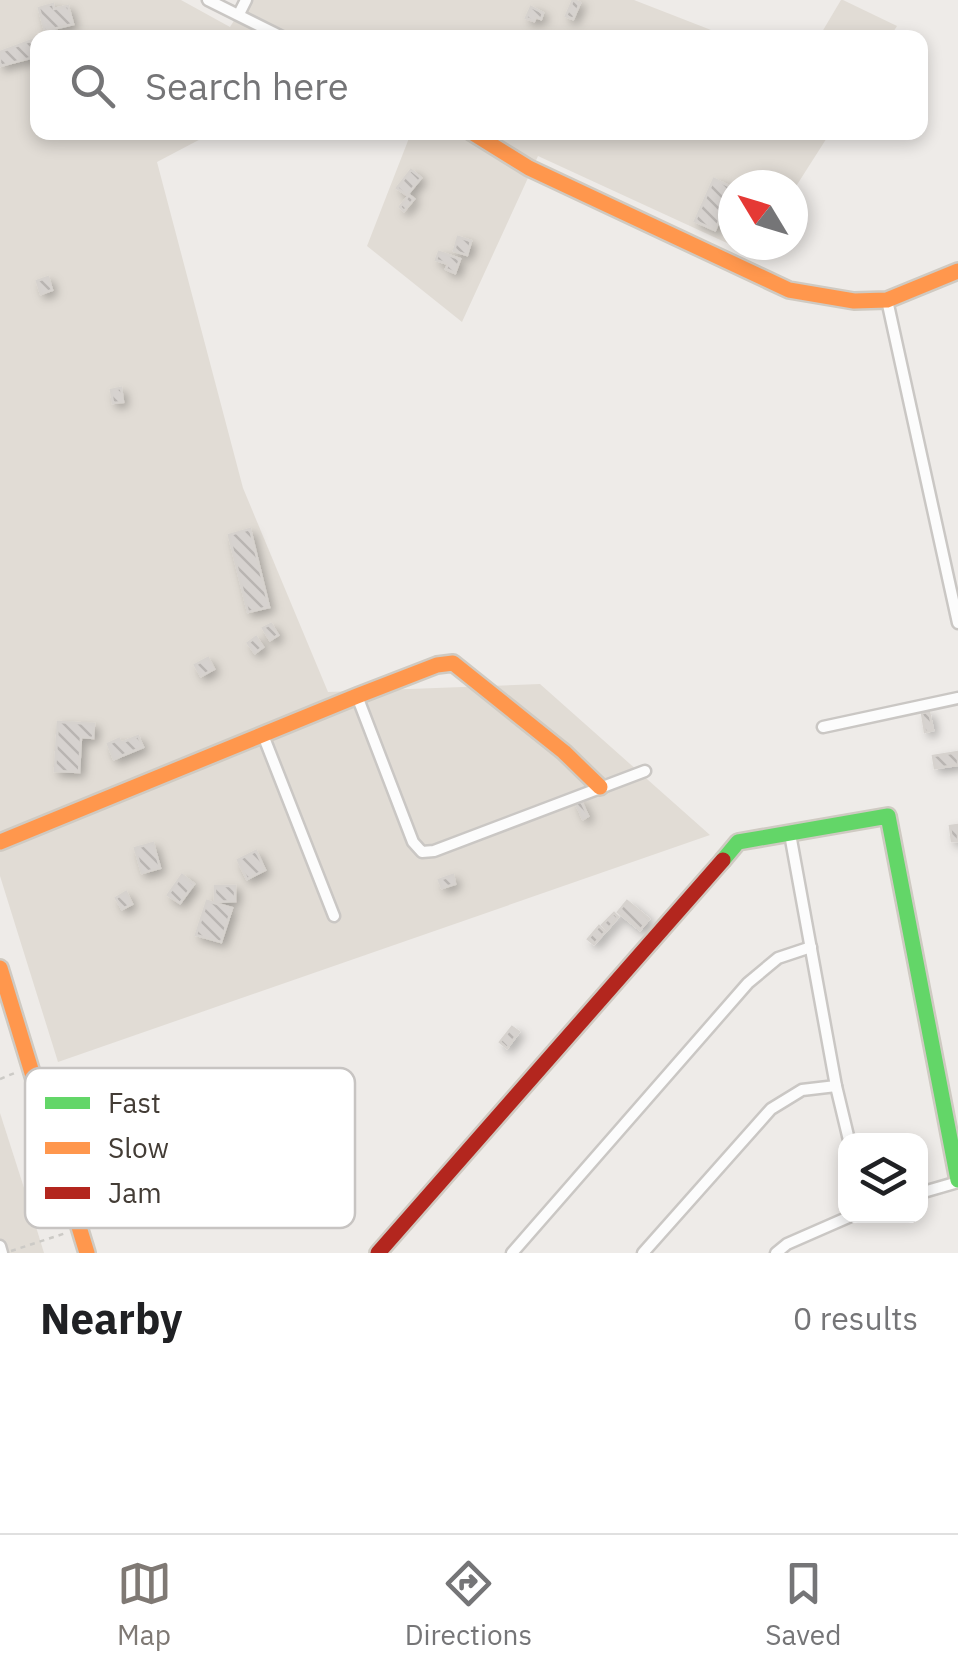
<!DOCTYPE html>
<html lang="en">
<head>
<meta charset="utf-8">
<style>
	body { margin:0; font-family:"IBM Plex Sans",sans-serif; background:#f2f2f2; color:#202124 }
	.controls { position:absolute; right:30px; bottom:30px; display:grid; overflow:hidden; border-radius:20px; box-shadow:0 5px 15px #0003 }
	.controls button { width:90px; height:90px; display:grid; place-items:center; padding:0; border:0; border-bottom:2px solid #e0e0e0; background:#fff; color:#202124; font:50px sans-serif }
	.compass { position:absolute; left:718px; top:170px; width:90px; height:90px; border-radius:50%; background:#fff; box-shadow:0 5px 15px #0003; rotate:308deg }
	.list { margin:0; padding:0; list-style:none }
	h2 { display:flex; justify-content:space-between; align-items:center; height:130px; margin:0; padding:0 40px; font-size:42px }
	h2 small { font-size:32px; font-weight:400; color:#757577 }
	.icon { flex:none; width:55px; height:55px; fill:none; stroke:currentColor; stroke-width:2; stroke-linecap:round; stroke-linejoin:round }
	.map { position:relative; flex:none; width:958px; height:1253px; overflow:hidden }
	.search { position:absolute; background:#fff; box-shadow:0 5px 15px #0003; left:30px; right:30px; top:30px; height:110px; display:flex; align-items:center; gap:25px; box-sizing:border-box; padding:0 35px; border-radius:20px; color:#757577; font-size:38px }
	.sheet { height:280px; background:#fff }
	nav { display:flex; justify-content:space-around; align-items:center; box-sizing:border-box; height:140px; border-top:2px solid #e0e0e0; background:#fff; font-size:28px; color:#757577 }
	nav a { display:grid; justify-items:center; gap:5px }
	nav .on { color:#7f7974 }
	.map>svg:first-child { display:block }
	.residential { fill:#e1dcd5 }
	.building { fill:url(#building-back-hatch); stroke:#d6d2ce; stroke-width:2.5; filter:url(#shadow) }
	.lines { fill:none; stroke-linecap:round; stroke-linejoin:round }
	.street-casing { stroke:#cac7c4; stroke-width:15 }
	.fast-casing { stroke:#cfcac2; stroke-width:20 }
	.slow-casing { stroke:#cfcac2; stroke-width:20 }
	.jam-casing { stroke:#cfcac2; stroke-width:20 }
	.path { stroke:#cccac6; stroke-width:2.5; stroke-dasharray:5 5; stroke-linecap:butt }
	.street { stroke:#fcfcfc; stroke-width:10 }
	.fast { stroke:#63d668; stroke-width:15 }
	.slow { stroke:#ff974d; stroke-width:15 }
	.jam { stroke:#b3261e; stroke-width:15 }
	.key { fill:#fff; stroke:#c7c4c2; stroke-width:2.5 }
	.key-label { font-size:28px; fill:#433c35 }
</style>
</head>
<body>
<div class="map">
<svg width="958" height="1253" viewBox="0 0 958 1253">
	<defs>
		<pattern id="building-back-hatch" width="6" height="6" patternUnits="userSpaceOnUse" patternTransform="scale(2.5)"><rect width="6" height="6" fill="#d6d2cf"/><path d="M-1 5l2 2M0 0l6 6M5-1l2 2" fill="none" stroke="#b9b5b2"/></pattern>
		<filter id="shadow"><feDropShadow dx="4.5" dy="4.5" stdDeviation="5" flood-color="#0004"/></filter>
	</defs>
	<rect width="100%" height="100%" fill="#eeebe8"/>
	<g class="residential">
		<path d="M0,0H181L230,27L247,0H634L729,37L38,38V132L212,133L157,162L243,488L328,692L540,684L710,835L58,1062L0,876Z"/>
		<path d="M841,0H843L897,26L890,37H819Z"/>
		<path d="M411,133H830L793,191V185H733V245H759L753,255L538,156L462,322L367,246Z"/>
		<path d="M0,1113L25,1191L44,1253H0Z"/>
	</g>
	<g class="building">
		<path d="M573,0L580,3L573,19L566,16Z"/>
		<path d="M53,4L54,9L68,6L73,24L45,31L39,8Z"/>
		<path d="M531,7L543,13L541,19L536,17L534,21L526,18Z"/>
		<path d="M38,38V56L0,66V52Z"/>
		<path d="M411,170L421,178L407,195L397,188Z"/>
		<path d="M714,179L733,188L715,230L695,221Z"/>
		<path d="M409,195L414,199L404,211L400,207Z"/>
		<path d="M458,237L471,241L467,255L454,251Z"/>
		<path d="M439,252L460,259L455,273L446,269L448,264L436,260Z"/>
		<path d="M48,277L52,290L41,294L37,281Z"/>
		<path d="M121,388L123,402L113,403L111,390Z"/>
		<path d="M250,529L269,607L248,612L229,535Z"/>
		<path d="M271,624L278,635L270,640L263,628Z"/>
		<path d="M256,637L263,647L255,653L248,643Z"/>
		<path d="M208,658L214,669L201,676L195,665Z"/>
		<path d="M929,712L933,730L925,732L922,713Z"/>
		<path d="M58,722L94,724L93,738L81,737L79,772L55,771Z"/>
		<path d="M138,736L143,747L114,759L108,744L119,739L121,743Z"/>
		<path d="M958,752V765L935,768L933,756Z"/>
		<path d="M580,799L588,816L583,819L575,801Z"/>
		<path d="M958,825V841H952L950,826Z"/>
		<path d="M153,843L160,868L142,873L135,848Z"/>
		<path d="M256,851L265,870L247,879L238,860Z"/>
		<path d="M182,875L194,884L180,903L168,895Z"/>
		<path d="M453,875L455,884L442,888L439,880Z"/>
		<path d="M215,886H235V901L215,902Z"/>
		<path d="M126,892L132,904L122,909L116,898Z"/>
		<path d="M207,901L232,908L221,942L196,935Z"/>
		<path d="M627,901L649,919L640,930L618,912Z"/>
		<path d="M614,913L618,917L607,930L602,925Z"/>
		<path d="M599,926L605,932L594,944L588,939Z"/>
		<path d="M512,1027L519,1032L507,1048L500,1042Z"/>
	</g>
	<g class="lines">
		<defs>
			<g id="street">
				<path d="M208,0L284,38"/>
				<path d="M239,14L246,0"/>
				<path d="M887,300L958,623"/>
				<path d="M357,696L413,842L422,852L434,851L645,771"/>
				<path d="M823,727L958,698"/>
				<path d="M263,735L334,916"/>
				<path d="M790,834L836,1086L849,1140"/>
				<path d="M920,1193L958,1182"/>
				<path d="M0,1246L2,1253"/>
				<path d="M512,1253L748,983L778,958L811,947"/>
				<path d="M643,1253L771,1109L802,1090L836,1086"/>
				<path d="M776,1253L787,1244L851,1216"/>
			</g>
			<path id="fast" d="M723,860L738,842L888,816L958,1180"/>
			<g id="slow">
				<path d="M471,132L529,168L789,290L854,301L887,300L958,271"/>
				<path d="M0,842L357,696L437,665L453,663L564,752L600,787"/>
				<path d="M0,968L87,1253"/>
			</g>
			<path id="jam" d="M378,1253L723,860"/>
		</defs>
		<use href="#street" class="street-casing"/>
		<use href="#fast" class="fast-casing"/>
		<use href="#slow" class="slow-casing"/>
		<use href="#jam" class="jam-casing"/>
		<g class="path">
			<path d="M0,1079L17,1072"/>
			<path d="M11,1251L66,1233"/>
		</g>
		<use href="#street" class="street"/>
		<use href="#fast" class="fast"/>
		<use href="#slow" class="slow"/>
		<use href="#jam" class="jam"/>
	</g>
	<rect x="25" y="1068" width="330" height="160" rx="15" class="key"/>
	<rect x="45" y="1097" width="45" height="12" fill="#63d668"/>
	<rect x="45" y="1142" width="45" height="12" fill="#ff974d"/>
	<rect x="45" y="1187" width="45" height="12" fill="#b3261e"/>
	<g class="key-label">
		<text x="108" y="1113">Fast</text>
		<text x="108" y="1158">Slow</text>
		<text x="108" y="1203">Jam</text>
	</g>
</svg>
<div class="controls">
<button><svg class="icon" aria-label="layers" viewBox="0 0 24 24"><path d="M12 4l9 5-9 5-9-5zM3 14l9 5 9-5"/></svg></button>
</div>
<svg class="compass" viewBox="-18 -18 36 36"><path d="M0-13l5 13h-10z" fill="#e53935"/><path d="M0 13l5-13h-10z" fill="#757577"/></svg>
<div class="search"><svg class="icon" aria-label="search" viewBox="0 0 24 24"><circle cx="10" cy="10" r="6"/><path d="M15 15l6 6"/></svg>Search here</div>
</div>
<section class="sheet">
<h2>Nearby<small>0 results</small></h2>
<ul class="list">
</ul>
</section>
<nav>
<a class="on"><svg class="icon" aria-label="map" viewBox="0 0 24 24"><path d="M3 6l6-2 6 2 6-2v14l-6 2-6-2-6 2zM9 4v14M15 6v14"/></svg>Map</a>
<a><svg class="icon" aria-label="directions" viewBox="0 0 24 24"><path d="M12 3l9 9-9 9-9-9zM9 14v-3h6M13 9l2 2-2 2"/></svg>Directions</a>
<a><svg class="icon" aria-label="saved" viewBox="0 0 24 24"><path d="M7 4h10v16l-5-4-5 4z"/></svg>Saved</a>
</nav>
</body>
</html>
